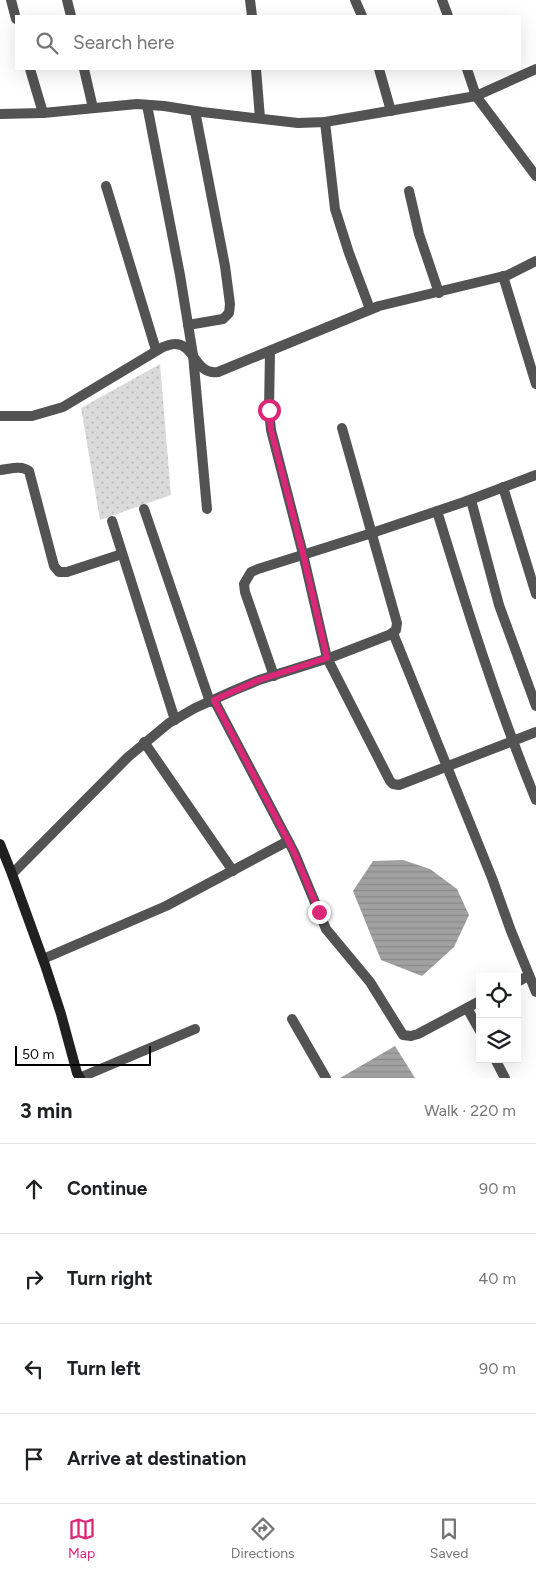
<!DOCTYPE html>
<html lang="en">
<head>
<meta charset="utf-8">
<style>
	body { margin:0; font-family:Figtree,sans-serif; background:#f2f2f2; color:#202124 }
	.controls { position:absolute; right:15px; bottom:15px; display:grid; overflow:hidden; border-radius:0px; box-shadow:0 5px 20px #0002 }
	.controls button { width:45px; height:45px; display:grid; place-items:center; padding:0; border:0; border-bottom:1px solid #e0e0e0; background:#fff; color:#202124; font:25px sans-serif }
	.scale { position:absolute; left:15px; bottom:12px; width:136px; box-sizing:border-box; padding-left:5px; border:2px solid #000; border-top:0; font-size:14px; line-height:18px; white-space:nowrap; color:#000; -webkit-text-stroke:4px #fff; paint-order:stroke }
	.stop { position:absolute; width:15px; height:15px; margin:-11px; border:4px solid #db2777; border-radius:50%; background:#fff }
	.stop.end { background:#db2777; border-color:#fff; box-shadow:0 1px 5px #0008 }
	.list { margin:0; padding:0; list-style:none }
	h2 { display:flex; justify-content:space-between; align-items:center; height:65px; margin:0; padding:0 20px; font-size:21px }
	h2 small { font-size:16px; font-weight:400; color:#757577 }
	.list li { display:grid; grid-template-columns:32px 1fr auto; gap:15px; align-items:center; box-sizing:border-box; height:90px; padding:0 20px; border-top:1px solid #e0e0e0 }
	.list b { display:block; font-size:19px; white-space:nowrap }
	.list em { font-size:16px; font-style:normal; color:#757577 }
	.icon { flex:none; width:28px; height:28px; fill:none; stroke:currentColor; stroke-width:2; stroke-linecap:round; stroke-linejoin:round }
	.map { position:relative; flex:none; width:536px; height:1078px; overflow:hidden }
	.search { position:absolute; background:#fff; box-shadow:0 5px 20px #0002; left:15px; right:15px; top:15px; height:55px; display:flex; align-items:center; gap:12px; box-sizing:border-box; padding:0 18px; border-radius:0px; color:#757577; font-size:19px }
	.sheet { height:425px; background:#fff }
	nav { display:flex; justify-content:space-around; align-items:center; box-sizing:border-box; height:70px; border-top:1px solid #e0e0e0; background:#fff; font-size:14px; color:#757577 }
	nav a { display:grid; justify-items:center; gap:2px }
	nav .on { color:#db2777 }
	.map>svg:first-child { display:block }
	.park { fill:url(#park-dots) }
	.water { fill:url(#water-rules) }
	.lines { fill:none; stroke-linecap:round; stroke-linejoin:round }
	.street { stroke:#535353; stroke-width:10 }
	.secondary { stroke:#202020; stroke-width:10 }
	.route { stroke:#db2777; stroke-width:6 }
</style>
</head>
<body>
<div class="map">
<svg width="536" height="1078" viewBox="0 0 536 1078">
	<defs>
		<pattern id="park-dots" width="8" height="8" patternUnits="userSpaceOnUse" patternTransform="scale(1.25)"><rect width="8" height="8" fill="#dadada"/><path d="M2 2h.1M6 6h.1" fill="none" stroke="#b9b9b9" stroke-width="1.8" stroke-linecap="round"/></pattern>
		<pattern id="water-rules" width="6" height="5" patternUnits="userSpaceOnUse" patternTransform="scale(1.25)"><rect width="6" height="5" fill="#a1a1a1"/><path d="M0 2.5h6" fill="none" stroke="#898989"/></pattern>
	</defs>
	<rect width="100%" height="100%" fill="#fff"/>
	<path class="park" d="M160,364L171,495L100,520L81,408Z"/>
	<g class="water">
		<path d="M403,860L430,869L457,889L469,915L454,947L422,976L381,960L353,891L373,861Z"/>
		<path d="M395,1046L415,1078H340Z"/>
	</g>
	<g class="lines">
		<g class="street">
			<path d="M11,0L16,19"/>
			<path d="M67,0L71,16"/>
			<path d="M250,0L252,16"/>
			<path d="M355,0L362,16"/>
			<path d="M442,0L448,16"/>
			<path d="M30,69L43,113"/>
			<path d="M84,69L93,108"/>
			<path d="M256,69L260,118"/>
			<path d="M379,69L391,111"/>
			<path d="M467,69L476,96L536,176"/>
			<path d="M147,105L180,275L193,355L207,509"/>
			<path d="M0,114L43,113L137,104L164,106L202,112L298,123L325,122L476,96L536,69"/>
			<path d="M325,122L335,209L349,253L370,309"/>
			<path d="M106,186L156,350"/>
			<path d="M409,191L419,234L439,293"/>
			<path d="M503,276L536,384"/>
			<path d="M188,325L223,319L229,313L230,304L225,266L195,111"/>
			<path d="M270,351L269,410L271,430L303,554L327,658L390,781L393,784L399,785L536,732"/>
			<path d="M0,416H32L63,407L163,347C166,346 171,344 174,344C195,343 195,376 218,372L379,306L508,275L536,261"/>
			<path d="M0,470C10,469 21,465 29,471L54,566L59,572H67L122,554"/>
			<path d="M503,487L536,594"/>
			<path d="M471,500L499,605L536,706"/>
			<path d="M144,509L210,702"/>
			<path d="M437,511C467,609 497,705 536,800"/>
			<path d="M112,521L175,720"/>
			<path d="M393,633L492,878L511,931L536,992"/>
			<path d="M274,676L245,592L244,584L251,572L258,569L372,533L464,502L536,475"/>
			<path d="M214,700L294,852L326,929L370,982L403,1035L411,1036L418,1034L480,1001"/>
			<path d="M144,742L233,871"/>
			<path d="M12,874L128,757L169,723L195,708L235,690L259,680L332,657L389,635L396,630L397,623L342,428"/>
			<path d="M43,959L166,906L288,841"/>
			<path d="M517,982L528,976"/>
			<path d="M467,1008L480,1031"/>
			<path d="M292,1019L326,1078"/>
			<path d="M495,1059L505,1078"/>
			<path d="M79,1078L195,1029"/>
		</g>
		<path class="secondary" d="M0,844L12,874L45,965L61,1014L77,1073L80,1078"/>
	</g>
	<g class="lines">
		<path class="route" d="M269,410L271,430L303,554L327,658L259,680L214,700L294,852L319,912"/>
	</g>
</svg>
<div class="controls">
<button><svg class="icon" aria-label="locate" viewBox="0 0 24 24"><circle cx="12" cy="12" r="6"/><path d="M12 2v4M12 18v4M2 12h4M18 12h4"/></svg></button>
<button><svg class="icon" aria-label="layers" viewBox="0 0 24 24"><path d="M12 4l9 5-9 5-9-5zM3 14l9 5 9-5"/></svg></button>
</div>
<div class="scale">50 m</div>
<div class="stop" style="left:269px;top:410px"></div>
<div class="stop end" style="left:319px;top:912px"></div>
<div class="search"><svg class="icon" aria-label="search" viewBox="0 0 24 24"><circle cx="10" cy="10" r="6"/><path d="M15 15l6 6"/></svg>Search here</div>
</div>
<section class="sheet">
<h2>3 min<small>Walk · 220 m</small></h2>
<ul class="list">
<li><svg class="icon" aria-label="ahead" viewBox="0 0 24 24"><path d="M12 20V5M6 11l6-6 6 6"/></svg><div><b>Continue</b></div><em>90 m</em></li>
<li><svg class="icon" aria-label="right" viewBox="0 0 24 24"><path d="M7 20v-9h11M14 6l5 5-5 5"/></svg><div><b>Turn right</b></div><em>40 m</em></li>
<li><svg class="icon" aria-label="left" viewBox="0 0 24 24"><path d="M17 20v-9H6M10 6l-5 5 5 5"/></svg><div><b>Turn left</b></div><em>90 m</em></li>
<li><svg class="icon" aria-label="arrive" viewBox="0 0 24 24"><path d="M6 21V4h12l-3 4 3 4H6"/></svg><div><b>Arrive at destination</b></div></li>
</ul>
</section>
<nav>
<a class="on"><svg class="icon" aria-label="map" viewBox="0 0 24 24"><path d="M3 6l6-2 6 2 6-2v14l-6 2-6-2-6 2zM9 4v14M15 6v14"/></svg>Map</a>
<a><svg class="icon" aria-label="directions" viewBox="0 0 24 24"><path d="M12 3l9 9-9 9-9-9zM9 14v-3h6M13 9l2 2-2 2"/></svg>Directions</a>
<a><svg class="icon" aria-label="saved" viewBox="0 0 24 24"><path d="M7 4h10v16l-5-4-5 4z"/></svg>Saved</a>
</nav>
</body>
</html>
